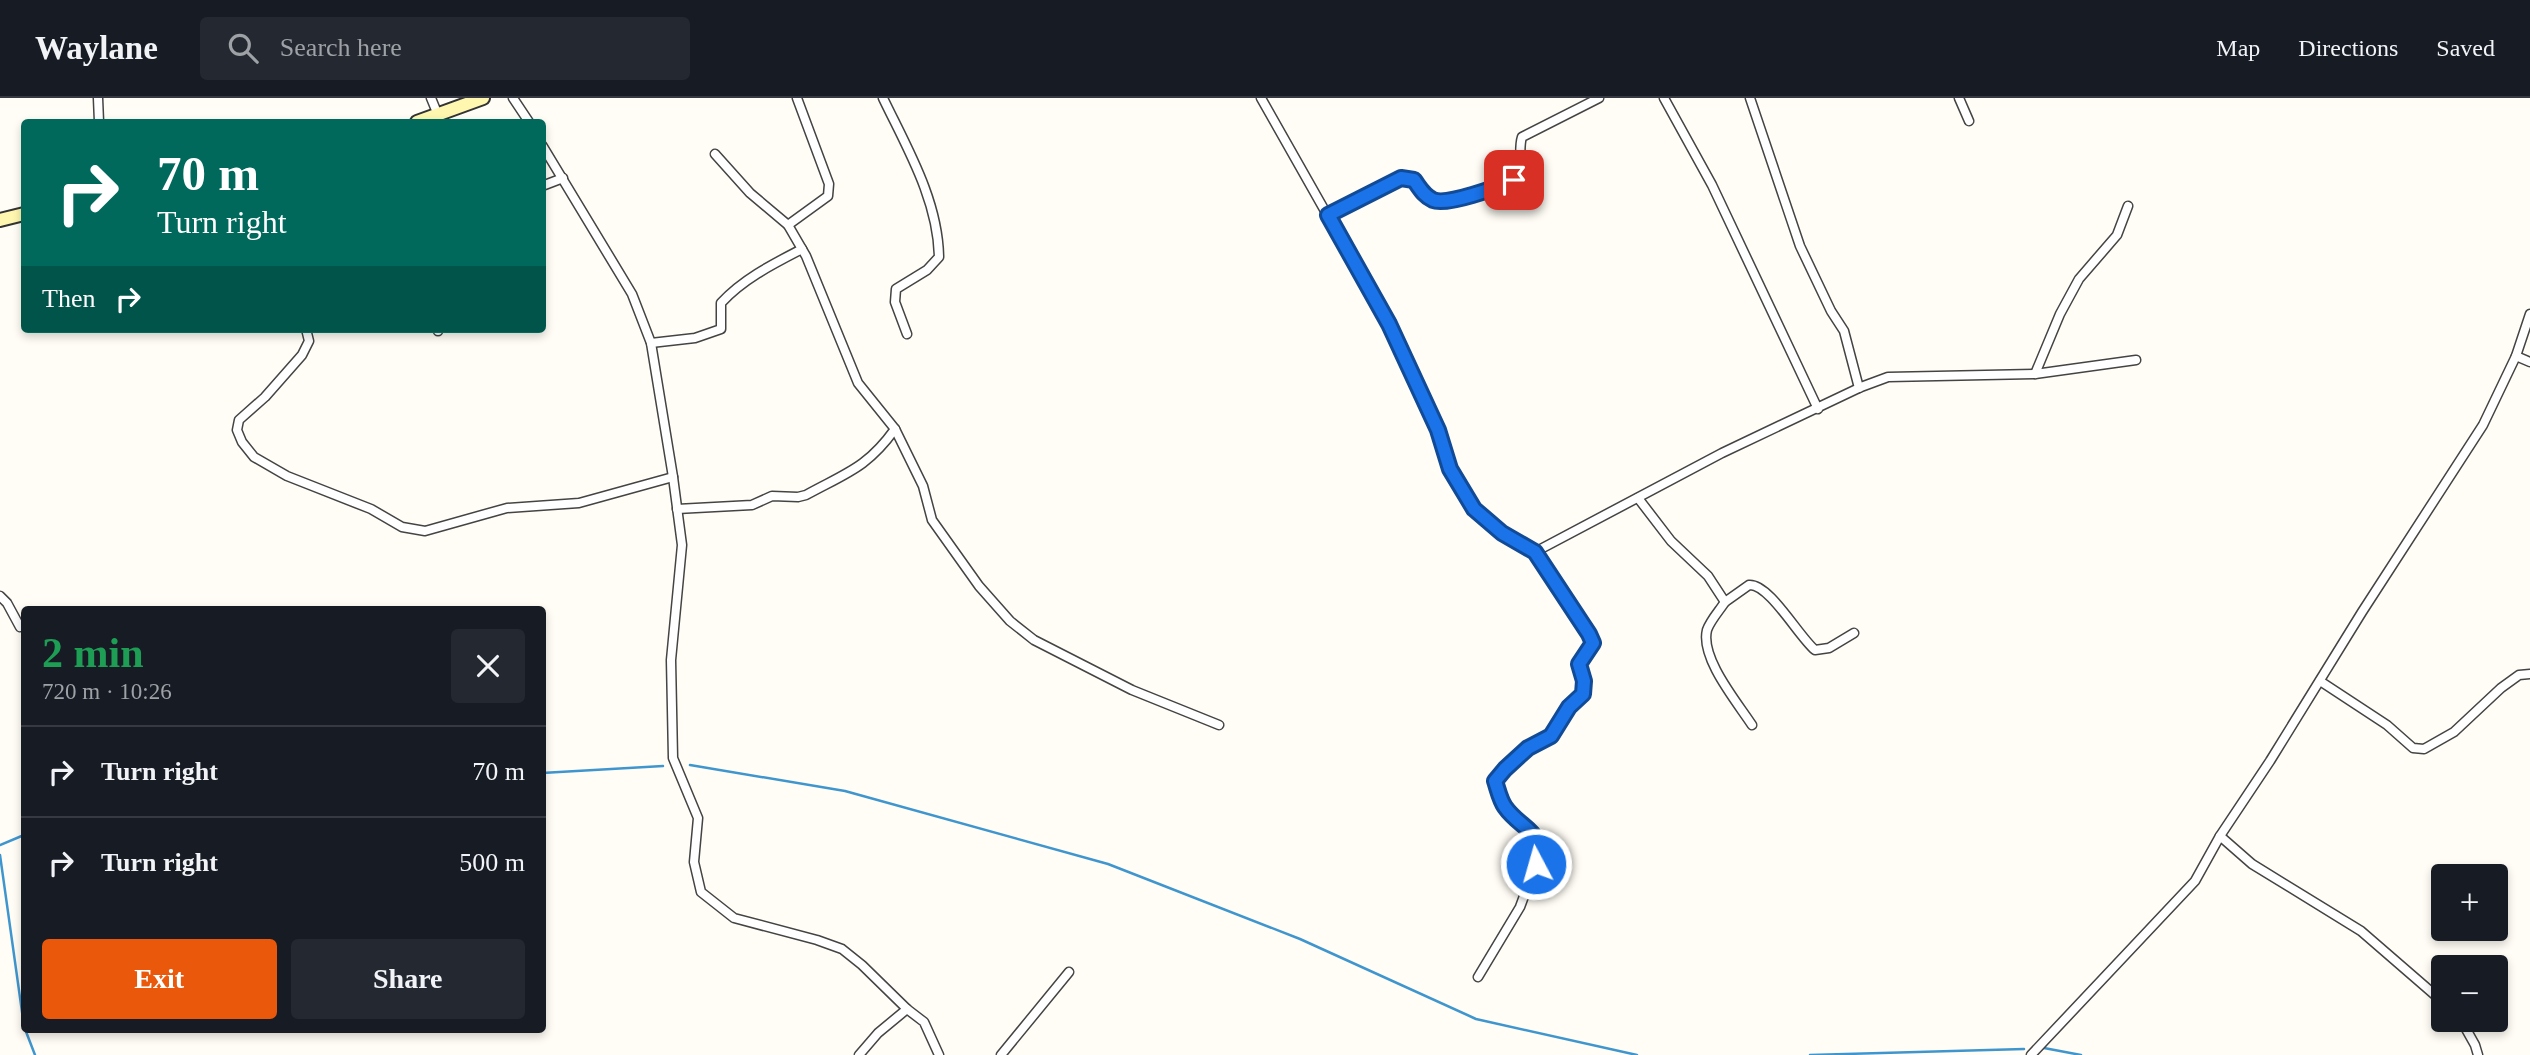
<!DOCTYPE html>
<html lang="en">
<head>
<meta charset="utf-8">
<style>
  :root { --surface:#171b24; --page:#242831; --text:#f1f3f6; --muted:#9ea1a6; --line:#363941; --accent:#ea580c }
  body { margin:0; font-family:"Times New Roman",serif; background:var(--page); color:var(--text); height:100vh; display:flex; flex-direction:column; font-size:26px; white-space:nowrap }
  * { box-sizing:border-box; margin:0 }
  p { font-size:23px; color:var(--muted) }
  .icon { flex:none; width:38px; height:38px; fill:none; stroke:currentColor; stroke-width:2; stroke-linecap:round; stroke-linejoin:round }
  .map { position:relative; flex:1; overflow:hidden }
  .drawer { position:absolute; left:21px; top:508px; width:525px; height:427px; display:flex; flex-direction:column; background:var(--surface); border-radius:7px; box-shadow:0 4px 10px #0003 }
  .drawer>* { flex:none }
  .guide { position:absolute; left:21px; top:21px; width:525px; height:214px; border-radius:7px; box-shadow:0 4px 10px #0003; background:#00695c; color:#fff; overflow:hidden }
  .tools { position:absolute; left:2431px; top:766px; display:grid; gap:14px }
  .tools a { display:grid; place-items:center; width:77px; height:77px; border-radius:7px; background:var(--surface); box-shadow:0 4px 10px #0003; font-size:35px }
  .pin { position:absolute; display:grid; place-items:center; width:60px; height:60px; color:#fff; margin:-30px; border-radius:14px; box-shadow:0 4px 10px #0006 }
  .me { position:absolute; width:77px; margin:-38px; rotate:354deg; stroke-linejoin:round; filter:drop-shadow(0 0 5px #0008) }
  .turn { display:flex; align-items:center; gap:24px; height:147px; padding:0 21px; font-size:32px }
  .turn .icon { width:91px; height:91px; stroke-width:2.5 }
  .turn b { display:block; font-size:49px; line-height:60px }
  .then { display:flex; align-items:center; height:66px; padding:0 21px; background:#0003; gap:14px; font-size:26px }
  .round { display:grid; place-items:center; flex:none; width:74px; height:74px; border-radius:7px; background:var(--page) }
  .overview { display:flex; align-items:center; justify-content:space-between; height:119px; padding:0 21px }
  h1 { font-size:42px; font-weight:700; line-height:52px; color:#1e9e55 }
  .button { display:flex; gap:14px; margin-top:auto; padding:14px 21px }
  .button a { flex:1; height:80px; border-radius:7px; background:var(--accent); color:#fff; font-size:28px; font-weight:700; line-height:80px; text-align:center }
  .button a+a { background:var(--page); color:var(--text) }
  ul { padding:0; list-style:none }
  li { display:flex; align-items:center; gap:21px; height:91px; padding:0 21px; border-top:2px solid var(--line) }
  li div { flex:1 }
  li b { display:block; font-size:26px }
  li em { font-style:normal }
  header { display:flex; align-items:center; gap:42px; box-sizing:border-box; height:98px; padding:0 35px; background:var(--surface); border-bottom:2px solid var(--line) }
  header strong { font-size:33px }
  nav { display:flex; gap:38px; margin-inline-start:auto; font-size:24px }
  .search { width:490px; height:63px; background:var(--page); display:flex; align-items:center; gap:18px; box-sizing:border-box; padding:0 24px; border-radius:7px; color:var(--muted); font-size:26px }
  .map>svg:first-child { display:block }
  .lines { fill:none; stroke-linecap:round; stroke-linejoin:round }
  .stream { stroke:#3f96cf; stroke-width:2.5 }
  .street-casing { stroke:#444; stroke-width:11 }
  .secondary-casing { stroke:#333; stroke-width:16 }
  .street { stroke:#fff; stroke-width:8 }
  .secondary { stroke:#fff6b0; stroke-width:12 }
  .route-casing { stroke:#114b97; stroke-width:18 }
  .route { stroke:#1a73e8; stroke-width:12 }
</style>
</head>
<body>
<header>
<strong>Waylane</strong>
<div class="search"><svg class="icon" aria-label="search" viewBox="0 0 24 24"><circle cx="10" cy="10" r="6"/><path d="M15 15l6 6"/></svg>Search here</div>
<nav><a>Map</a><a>Directions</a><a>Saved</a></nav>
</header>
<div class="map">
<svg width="2530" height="957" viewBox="0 0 2530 957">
  <rect width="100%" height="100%" fill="#fffdf5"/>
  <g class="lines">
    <g class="stream">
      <polyline points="690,667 845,693 1108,766 1300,841 1476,921 1637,957"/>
      <polyline points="542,675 663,668"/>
      <polyline points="0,747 24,737"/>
      <polyline points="0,757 24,928"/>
      <polyline points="25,931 35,957"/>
      <polyline points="2044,950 2081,957"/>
      <polyline points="1810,957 2024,951"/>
    </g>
    <defs>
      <g id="street">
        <polyline points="98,0 99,24"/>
        <polyline points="431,0 438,17"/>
        <polyline points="513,0 529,24"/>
        <path d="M 883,0 C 907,50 938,102 939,159 L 927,172 L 896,191 L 895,204 L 907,236"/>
        <polyline points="1261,0 1389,226 1439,332 1450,371 1474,411 1502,435 1535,454 1722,355 1861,289 1888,279 2035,276 2136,262"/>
        <polyline points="1664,0 1712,87 1818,311"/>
        <polyline points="1750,0 1800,148 1831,213 1844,233 1859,290"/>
        <polyline points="1959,0 1969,23"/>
        <polyline points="542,47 632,196 651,245 673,379 682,447 671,562 673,660 698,720 694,764 701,794 734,820 817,842 842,851 862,867 907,911 924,924 939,957"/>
        <polyline points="715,56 750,95 788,127 806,158 858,285 895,331 923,388 932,422 979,488 1010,523 1034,542 1132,592 1219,627"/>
        <polyline points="542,88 563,80"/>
        <path d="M 1327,117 L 1401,80 L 1414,82 C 1420,90 1425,102 1437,104 C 1450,105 1512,88 1518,76 C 1523,68 1518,51 1522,39 L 1599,0"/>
        <polyline points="788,127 828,98 829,86 797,0"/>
        <polyline points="306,231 309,243 302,257 265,299 239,322 237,332 242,344 254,359 287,378 371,411 402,429 425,433 507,410 579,405 673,379"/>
        <polyline points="438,231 438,233"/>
        <path d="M 651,245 L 695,240 L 721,231 L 721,205 C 743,181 773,166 802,151"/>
        <polyline points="2516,258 2530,264"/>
        <polyline points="2035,276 2060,216 2079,181 2117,137 2128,108"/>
        <path d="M 1638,400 L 1671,443 L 1708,478 L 1725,504 C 1719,513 1710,523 1707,532 C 1700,560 1737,604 1752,627"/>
        <path d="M 677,411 L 752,407 L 772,398 L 798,399 L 806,397 C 846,375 867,370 895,331"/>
        <polyline points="0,498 7,505 20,529"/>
        <path d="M 1725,504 L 1749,487 C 1769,485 1799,539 1815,552 L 1829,550 L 1854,535"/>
        <polyline points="2320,583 2387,627 2413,650 2424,651 2454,634 2501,590 2519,577 2530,576"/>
        <polyline points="2220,738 2252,766 2361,833 2443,904"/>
        <polyline points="1478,879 1520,809 1541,752 1535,737 1504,708 1495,683 1505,671 1528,650 1551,638 1569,609 1583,596 1584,583 1579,566 1593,545 1589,535 1535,454"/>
        <polyline points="2461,922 2475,947 2478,957"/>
        <polyline points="859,957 878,935 907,911"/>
        <polyline points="1001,957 1069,874"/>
        <polyline points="2031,957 2195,783 2220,738 2270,663 2362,514 2483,327 2516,258 2530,216"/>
      </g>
      <g id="secondary">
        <polyline points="417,24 483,0"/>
        <polyline points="0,122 24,116"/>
      </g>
    </defs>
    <use href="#street" class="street-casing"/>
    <use href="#secondary" class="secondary-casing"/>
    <use href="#street" class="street"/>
    <use href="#secondary" class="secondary"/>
  </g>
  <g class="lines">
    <defs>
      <path id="route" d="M 1514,82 C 1498,89 1447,108 1433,102 C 1423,97 1420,90 1414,82 L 1401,80 L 1328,117 L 1389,226 L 1438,332 L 1450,371 L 1474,411 L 1502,435 L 1535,454 L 1589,536 L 1593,545 L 1579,566 L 1584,583 L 1583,596 L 1569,609 L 1551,638 L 1528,650 L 1505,671 L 1495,683 C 1498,692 1500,702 1505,709 C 1521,732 1548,734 1536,766"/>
    </defs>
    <use href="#route" class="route-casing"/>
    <use href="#route" class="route"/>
  </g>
</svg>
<div class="tools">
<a>+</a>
<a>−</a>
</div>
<div class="pin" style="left:1514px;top:82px;background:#d93025"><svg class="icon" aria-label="arrive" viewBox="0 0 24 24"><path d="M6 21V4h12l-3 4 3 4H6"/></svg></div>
<svg class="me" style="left:1536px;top:766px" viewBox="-20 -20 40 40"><circle r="17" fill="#1a73e8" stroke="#fff" stroke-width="3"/><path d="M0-11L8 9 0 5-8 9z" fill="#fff"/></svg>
<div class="guide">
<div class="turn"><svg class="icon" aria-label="right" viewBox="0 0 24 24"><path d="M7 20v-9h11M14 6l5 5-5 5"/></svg><div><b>70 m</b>Turn right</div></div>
<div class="then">Then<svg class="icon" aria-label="right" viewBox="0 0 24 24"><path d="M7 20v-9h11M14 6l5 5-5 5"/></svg></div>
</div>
<section class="drawer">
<div class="overview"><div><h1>2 min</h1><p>720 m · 10:26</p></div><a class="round"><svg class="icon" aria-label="close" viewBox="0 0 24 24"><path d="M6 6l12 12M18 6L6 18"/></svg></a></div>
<ul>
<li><svg class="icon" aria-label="right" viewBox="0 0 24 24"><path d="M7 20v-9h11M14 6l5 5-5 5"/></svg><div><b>Turn right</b></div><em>70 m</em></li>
<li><svg class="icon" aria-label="right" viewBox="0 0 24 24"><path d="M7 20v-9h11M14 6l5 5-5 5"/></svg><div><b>Turn right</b></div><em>500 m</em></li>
</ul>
<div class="button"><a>Exit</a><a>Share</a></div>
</section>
</div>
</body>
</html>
